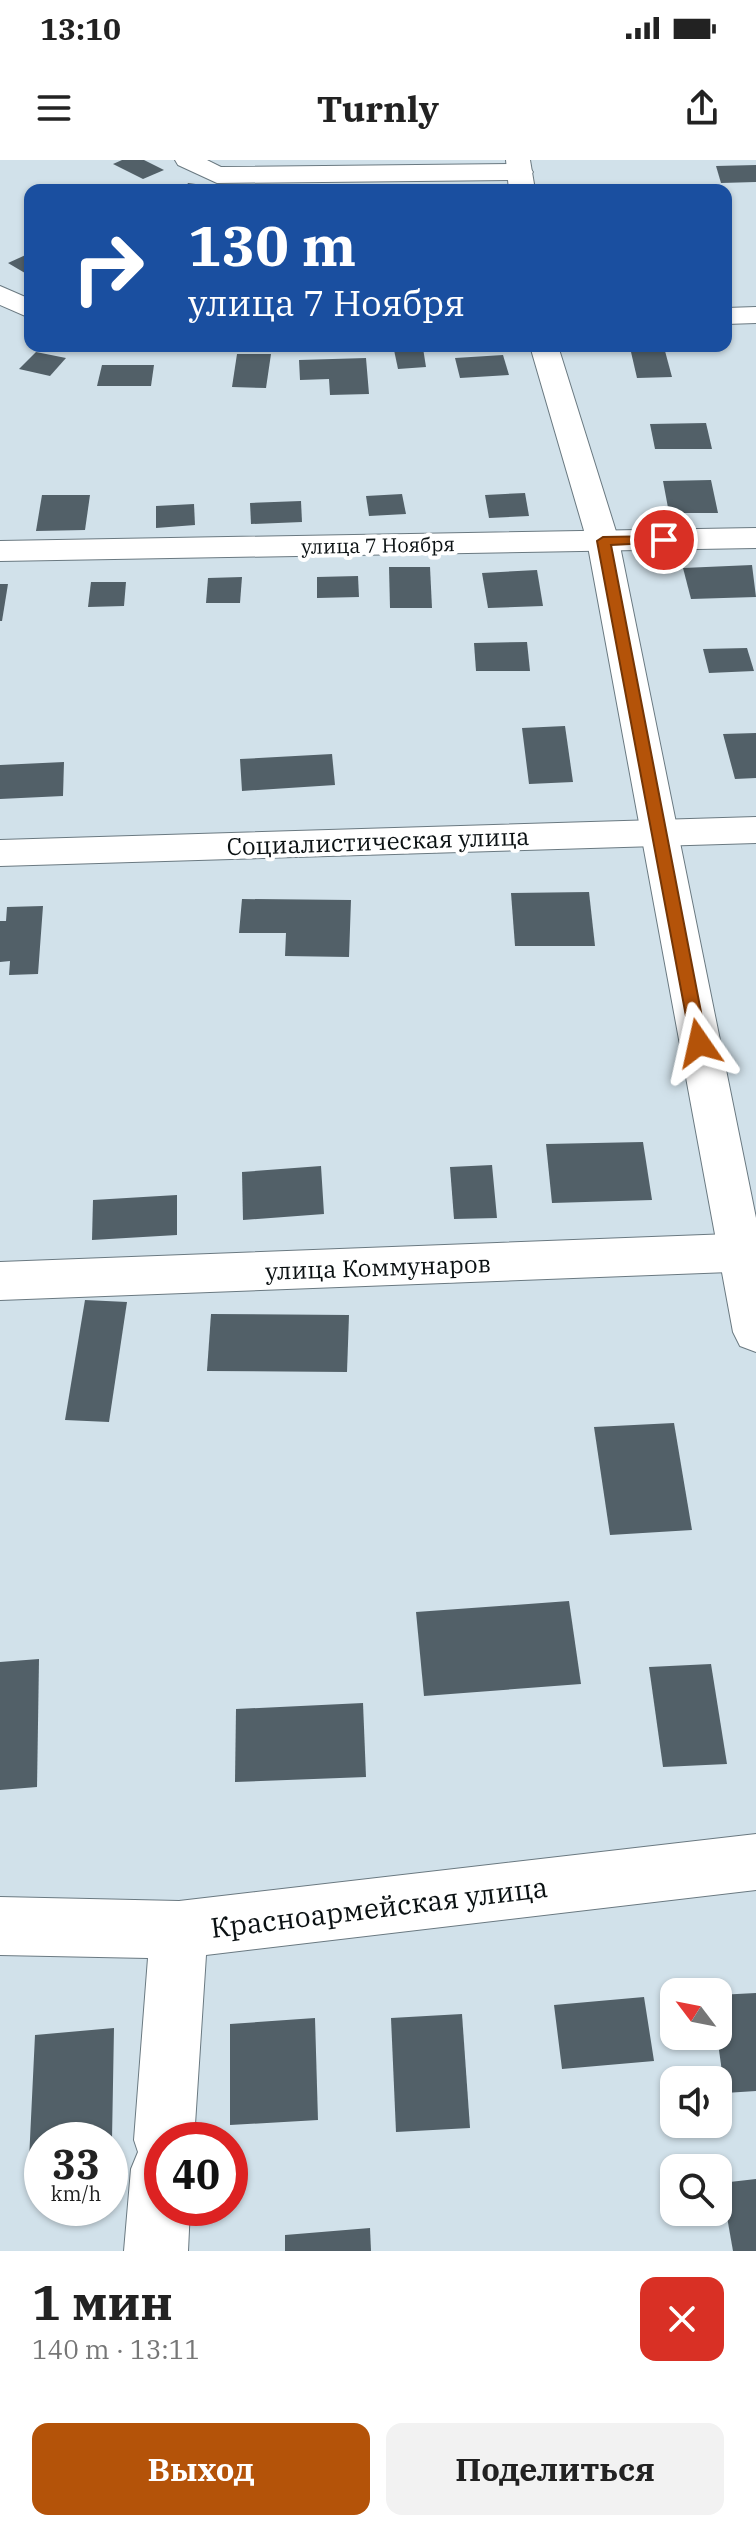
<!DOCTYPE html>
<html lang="ru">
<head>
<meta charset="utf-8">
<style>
  :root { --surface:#fff; --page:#f2f2f2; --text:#222; --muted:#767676; --accent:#b45309 }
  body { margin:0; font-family:"IBM Plex Serif",serif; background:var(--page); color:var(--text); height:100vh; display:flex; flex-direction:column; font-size:30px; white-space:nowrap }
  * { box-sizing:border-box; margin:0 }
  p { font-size:26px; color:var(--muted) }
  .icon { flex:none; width:44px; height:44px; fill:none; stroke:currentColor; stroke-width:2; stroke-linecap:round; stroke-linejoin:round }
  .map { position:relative; height:2091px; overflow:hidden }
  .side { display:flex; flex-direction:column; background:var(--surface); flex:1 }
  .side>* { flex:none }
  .banner { position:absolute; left:24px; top:24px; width:708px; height:168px; border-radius:16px; box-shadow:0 2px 6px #0004; background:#1a4fa0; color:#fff; overflow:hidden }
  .needle { width:52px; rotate:302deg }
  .controls { position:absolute; left:660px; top:1818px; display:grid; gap:16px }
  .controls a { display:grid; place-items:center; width:72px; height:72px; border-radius:16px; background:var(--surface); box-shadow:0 2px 6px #0004; font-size:40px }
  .speed { position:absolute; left:24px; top:1962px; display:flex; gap:16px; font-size:40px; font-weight:700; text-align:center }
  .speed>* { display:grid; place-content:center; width:104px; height:104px; border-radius:50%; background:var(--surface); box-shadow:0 2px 6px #0004; line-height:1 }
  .speed small { font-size:20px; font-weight:400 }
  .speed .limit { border:12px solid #d22; background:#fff; color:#111 }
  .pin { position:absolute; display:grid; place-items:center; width:68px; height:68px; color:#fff; margin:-34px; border:4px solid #fff; border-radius:50%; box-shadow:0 2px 8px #0007 }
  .me { position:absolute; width:88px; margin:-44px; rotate:349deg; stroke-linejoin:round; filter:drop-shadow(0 0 6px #0008) }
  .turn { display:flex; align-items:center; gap:28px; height:168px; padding:0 32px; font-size:36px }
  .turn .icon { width:104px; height:104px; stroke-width:2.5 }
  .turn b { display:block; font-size:56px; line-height:68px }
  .round { display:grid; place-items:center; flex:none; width:84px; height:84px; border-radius:16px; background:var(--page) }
  .headline { display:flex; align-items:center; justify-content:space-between; height:136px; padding:0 32px }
  h1 { font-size:48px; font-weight:700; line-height:60px }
  .primary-button { display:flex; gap:16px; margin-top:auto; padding:16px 32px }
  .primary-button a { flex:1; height:92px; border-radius:16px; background:var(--accent); color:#fff; font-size:32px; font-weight:700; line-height:92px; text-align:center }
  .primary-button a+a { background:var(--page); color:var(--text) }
  .status { display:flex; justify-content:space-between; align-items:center; height:56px; padding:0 40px; background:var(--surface); direction:ltr }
  .status svg { height:22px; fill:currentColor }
  header { display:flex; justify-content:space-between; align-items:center; height:104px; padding:0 32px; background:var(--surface); font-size:36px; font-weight:700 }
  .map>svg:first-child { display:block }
  .building { fill:#526068 }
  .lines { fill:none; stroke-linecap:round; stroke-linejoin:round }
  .minor-casing { stroke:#6a7981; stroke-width:2 }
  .tertiary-casing { stroke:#6a7981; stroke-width:2 }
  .minor { fill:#fff; fill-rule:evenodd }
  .tertiary { fill:#fff; fill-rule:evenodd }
  .route { fill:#b45309; stroke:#753606; stroke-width:2 }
  .labels { text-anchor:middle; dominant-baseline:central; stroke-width:8; stroke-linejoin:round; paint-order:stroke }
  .far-street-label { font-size:20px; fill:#0a1012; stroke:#fff }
  .street-label { font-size:24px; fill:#0a1012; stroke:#fff }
  .near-street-label { font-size:28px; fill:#0a1012; stroke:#fff }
</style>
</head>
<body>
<div class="status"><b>13:10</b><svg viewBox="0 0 49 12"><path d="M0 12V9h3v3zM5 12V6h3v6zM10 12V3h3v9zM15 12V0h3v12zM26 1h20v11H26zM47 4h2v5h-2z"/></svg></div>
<header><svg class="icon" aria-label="menu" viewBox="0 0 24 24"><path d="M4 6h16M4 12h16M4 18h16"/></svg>Turnly<svg class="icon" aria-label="share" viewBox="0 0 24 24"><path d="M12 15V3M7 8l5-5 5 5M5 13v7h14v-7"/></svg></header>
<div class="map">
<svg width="756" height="2091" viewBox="0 0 756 2091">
  <rect width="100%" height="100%" fill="#d1e1ea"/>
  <g class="building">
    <polygon points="122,0 144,0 164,10 143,19 113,4"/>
    <polygon points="756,5 756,22 721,23 716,6"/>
    <polygon points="188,23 226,28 226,30 184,30"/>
    <polygon points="434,24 434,30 407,30 407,25"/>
    <polygon points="30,93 30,116 8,103"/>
    <polygon points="423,188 426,207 398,209 394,190"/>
    <polygon points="665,191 672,217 637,218 631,192"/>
    <polygon points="36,192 66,198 50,216 19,209"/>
    <polygon points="237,194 271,194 266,228 232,227"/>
    <polygon points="503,195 509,215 460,218 455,198"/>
    <polygon points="366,198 369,234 330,235 329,219 300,220 299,200"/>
    <polygon points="102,205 154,205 151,226 97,226"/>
    <polygon points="706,263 712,289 655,289 650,264"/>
    <polygon points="711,320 718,353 669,353 663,321"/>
    <polygon points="525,333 529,356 489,358 485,335"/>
    <polygon points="402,334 406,354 369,356 366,336"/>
    <polygon points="42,335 90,335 85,370 36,371"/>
    <polygon points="301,341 302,362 251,364 250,343"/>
    <polygon points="194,344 195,365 156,368 156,346"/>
    <polygon points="752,405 756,437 691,439 683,408"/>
    <polygon points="389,407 430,407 432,448 390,448"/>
    <polygon points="537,410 543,446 488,448 482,413"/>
    <polygon points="358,416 359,437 317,438 317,417"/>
    <polygon points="242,417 240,443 206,443 208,418"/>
    <polygon points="91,422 126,422 124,446 88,447"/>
    <polygon points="0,424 8,424 2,461 0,461"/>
    <polygon points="527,482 530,511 476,511 474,483"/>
    <polygon points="747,488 754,511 709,513 703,489"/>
    <polygon points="565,566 573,622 529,624 522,568"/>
    <polygon points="756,573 756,618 735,619 723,574"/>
    <polygon points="332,594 335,625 242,631 240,599"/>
    <polygon points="64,602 63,636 0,639 0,605"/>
    <polygon points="589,732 595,786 515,786 511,733"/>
    <polygon points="242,739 351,740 349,797 285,796 286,773 239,773"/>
    <polygon points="43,746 38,814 9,815 10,801 0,802 0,761 6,761 7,747"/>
    <polygon points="643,982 652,1040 552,1043 546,984"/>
    <polygon points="492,1005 497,1058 454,1059 450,1007"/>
    <polygon points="321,1006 324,1054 243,1060 242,1012"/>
    <polygon points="177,1035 177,1075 92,1080 93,1040"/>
    <polygon points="85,1140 127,1142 109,1262 65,1260"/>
    <polygon points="211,1154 349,1155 347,1212 207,1211"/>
    <polygon points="674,1263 692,1370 610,1375 594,1267"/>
    <polygon points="569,1441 581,1524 424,1536 416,1452"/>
    <polygon points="39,1499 37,1627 0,1630 0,1502"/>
    <polygon points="711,1504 727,1604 663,1607 649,1507"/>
    <polygon points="363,1543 366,1617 235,1622 236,1549"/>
    <polygon points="756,1833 756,1931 725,1933 717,1876 718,1835"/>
    <polygon points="644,1837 654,1901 562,1909 554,1845"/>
    <polygon points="462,1854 470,1968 396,1972 391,1858"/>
    <polygon points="315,1858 318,1960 230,1965 230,1864"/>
    <polygon points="114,1868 112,1980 42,1980 42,2020 28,2021 35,1875"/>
    <polygon points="756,2019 756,2091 733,2091 721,2023"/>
    <polygon points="370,2068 371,2091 285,2091 285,2075"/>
  </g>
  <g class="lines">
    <defs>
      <g id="minor">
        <polygon points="175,0 207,0 221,7 520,4 529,7 533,12 529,17 520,20 217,23 178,5"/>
        <polygon points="0,126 30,139 30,158 0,145"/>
        <polygon points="756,368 756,388 0,401 0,381"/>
        <polygon points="756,657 756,683 0,706 0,680"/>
        <polygon points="756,1073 756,1111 0,1140 0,1102"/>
        <polygon points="756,1674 756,1730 206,1795 194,1980 162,1980 162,2048 190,2048 188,2091 124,2091 131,2009 138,1992 134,1980 148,1798 0,1795 0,1737 179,1741"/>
      </g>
      <g id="tertiary">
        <polygon points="506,0 530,0 535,30 509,30"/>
        <polygon points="756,147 756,163 726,164 726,148"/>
        <polygon points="530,186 558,186 619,381 756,1058 756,1192 740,1186 733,1172 587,381"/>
      </g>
    </defs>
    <use href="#minor" class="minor-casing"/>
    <use href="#tertiary" class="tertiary-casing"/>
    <use href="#minor" class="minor"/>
    <use href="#tertiary" class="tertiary"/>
  </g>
  <polygon class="route" points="664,376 671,380 669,382 611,385 707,883 699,890 691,883 597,381 603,377"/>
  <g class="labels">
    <g class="far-street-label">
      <text transform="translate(378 385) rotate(-1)">улица 7 Ноября</text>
    </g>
    <g class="street-label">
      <text transform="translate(378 681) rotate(-2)">Социалистическая улица</text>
      <text transform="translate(378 1107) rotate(-2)">улица Коммунаров</text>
    </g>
    <g class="near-street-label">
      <text transform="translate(379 1747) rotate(-7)">Красноармейская улица</text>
    </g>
  </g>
</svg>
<div class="controls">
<a><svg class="needle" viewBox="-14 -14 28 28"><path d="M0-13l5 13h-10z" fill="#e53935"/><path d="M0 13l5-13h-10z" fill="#767676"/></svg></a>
<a><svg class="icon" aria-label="sound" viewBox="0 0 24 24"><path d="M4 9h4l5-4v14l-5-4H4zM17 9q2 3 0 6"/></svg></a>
<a><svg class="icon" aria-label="search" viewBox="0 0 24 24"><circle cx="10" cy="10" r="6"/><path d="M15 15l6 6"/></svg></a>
</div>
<div class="speed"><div>33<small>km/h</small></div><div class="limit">40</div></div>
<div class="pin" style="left:664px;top:380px;background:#d93025"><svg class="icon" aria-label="arrive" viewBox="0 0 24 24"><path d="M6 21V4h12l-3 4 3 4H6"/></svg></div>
<svg class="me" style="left:699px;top:883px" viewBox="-20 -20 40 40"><path d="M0-17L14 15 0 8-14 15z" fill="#b45309" stroke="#fff" stroke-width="4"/></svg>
<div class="banner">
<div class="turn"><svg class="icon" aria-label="right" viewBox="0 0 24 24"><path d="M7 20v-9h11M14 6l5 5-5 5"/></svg><div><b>130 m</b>улица 7 Ноября</div></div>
</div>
</div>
<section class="side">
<div class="headline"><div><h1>1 мин</h1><p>140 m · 13:11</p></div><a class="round" style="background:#d93025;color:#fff"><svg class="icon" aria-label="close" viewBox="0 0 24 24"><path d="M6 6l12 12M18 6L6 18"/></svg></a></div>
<div class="primary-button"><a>Выход</a><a>Поделиться</a></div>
</section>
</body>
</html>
